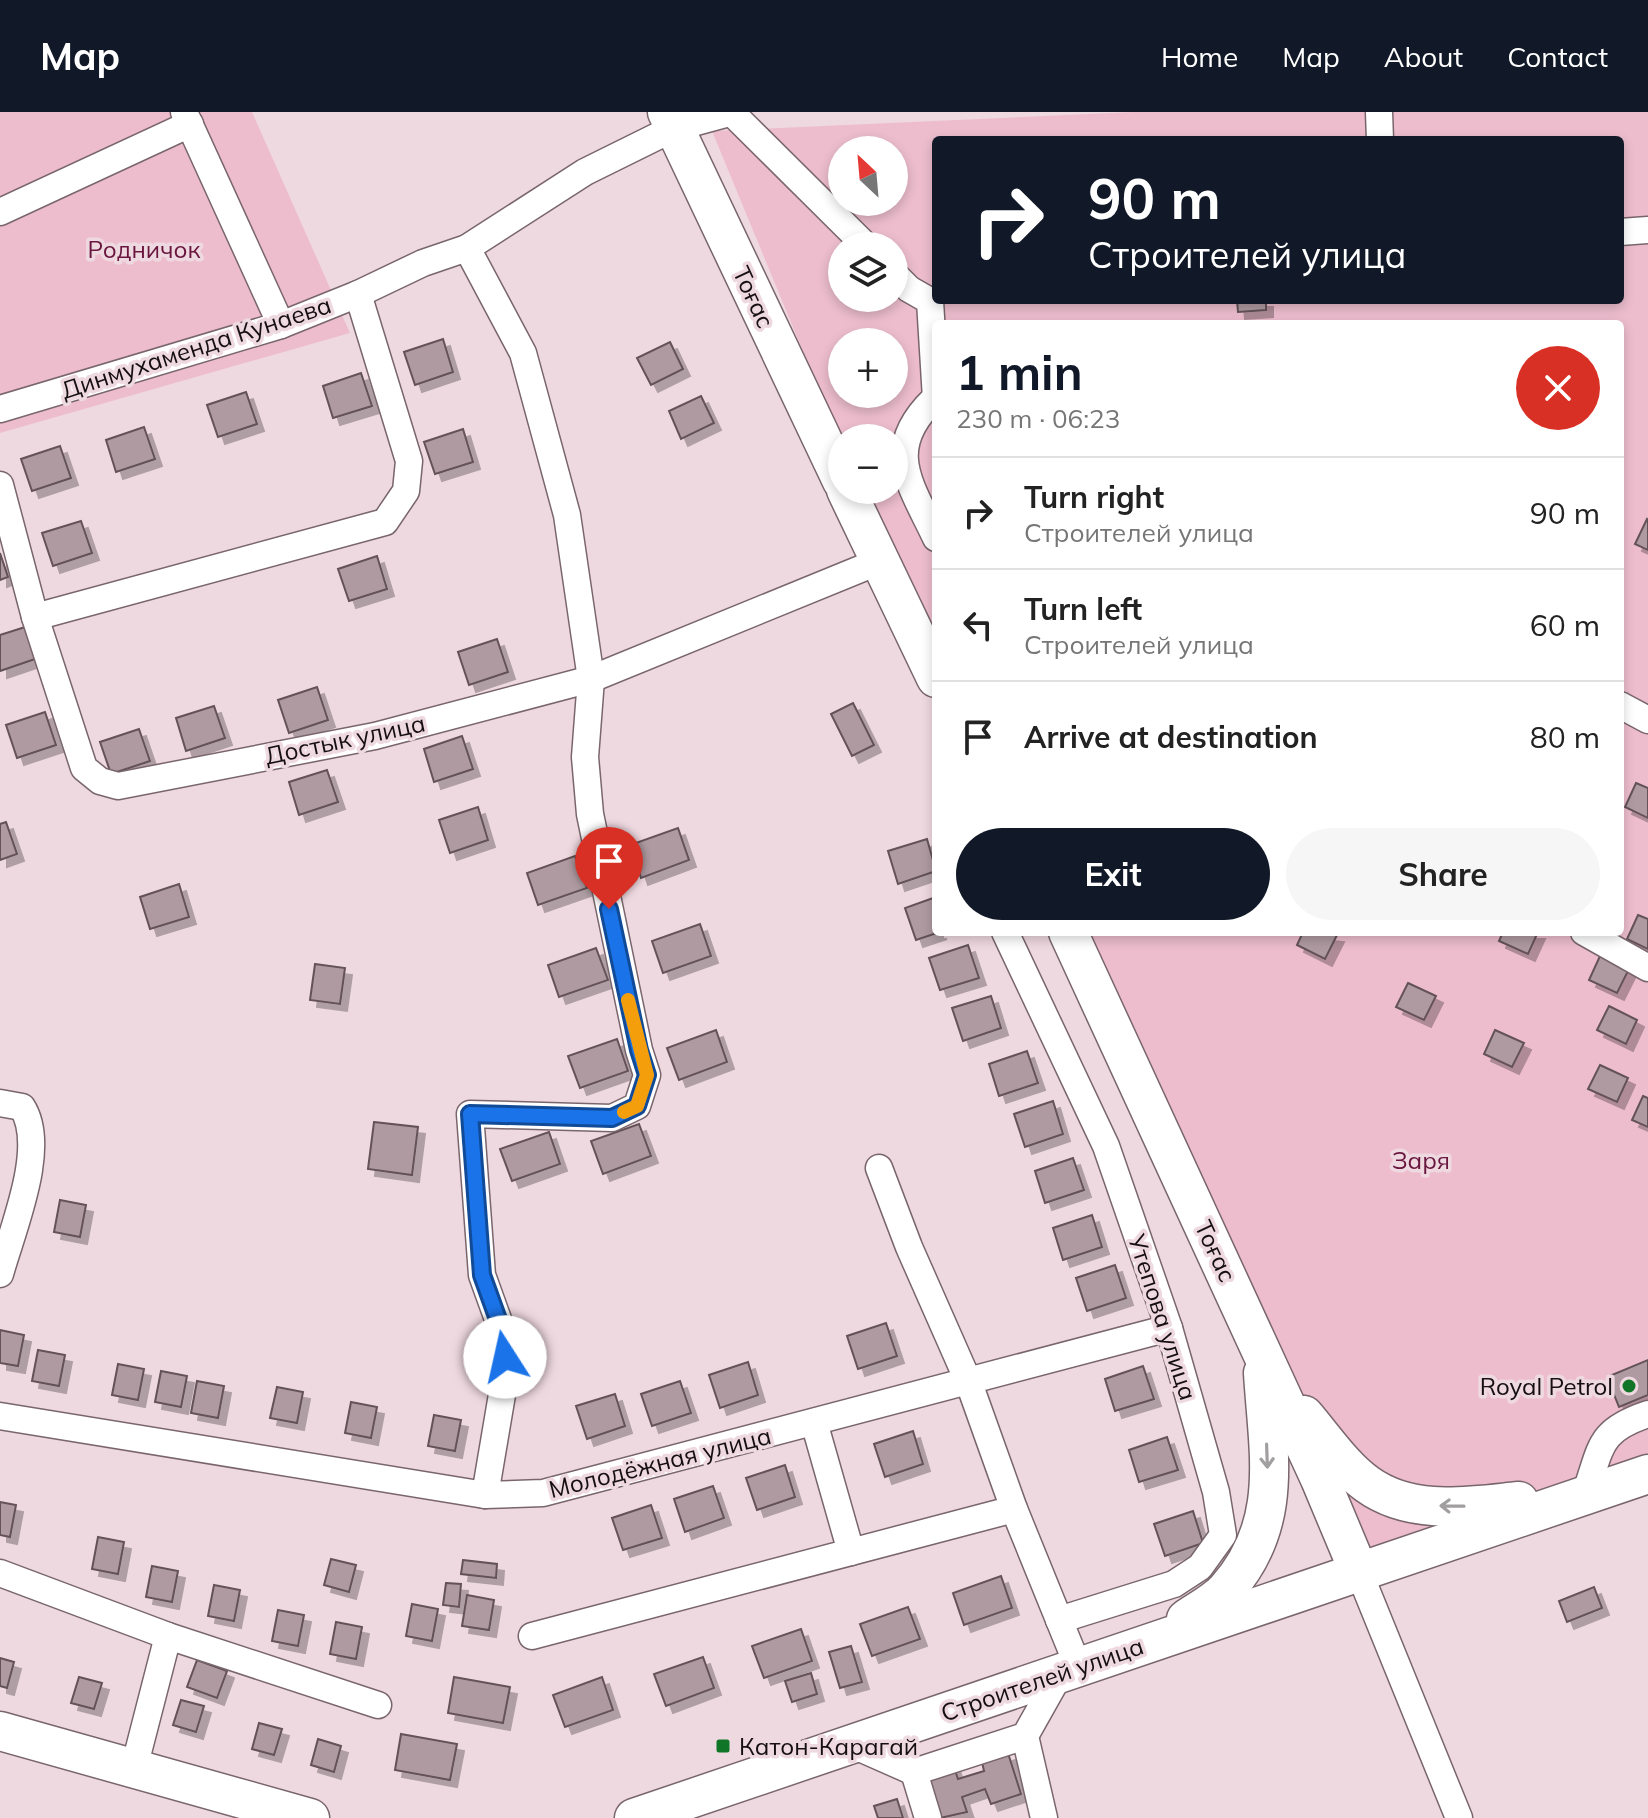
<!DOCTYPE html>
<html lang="en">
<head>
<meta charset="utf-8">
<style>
  :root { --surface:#fff; --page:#f6f6f6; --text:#222; --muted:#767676; --line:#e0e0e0; --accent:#111827 }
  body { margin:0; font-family:Mulish,sans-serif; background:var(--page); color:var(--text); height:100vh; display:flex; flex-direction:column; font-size:30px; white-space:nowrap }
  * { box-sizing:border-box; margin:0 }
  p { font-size:26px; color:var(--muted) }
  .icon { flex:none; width:44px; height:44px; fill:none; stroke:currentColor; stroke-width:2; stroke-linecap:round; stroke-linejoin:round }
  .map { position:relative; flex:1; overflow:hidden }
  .sheet { position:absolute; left:932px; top:208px; width:692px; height:616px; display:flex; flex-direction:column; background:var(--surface); border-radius:8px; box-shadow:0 4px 12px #0003 }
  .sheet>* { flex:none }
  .banner { position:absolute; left:932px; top:24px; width:692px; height:168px; border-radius:8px; box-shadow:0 4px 12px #0003; background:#111827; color:#fff; overflow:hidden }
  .needle { width:52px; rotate:334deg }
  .buttons { position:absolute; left:828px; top:24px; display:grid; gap:16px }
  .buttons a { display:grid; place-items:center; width:80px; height:80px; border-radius:50%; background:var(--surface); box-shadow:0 4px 12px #0003; font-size:40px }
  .pin { position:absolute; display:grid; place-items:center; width:68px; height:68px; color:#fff; margin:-82px -34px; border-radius:50% 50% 50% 0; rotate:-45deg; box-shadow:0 0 8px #0007 }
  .pin .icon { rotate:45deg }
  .me { position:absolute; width:88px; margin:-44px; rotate:350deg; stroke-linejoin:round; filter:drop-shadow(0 0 6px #0008) }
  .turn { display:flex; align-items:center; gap:28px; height:168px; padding:0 24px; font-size:36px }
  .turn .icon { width:104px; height:104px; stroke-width:2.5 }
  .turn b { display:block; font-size:56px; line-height:68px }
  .round { display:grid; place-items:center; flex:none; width:84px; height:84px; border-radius:42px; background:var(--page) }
  .headline { display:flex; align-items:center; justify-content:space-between; height:136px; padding:0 24px }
  h1 { font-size:48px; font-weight:700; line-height:60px; color:var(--accent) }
  .cta { display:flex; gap:16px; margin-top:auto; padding:16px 24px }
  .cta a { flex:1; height:92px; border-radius:48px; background:var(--accent); color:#fff; font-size:32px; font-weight:700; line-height:92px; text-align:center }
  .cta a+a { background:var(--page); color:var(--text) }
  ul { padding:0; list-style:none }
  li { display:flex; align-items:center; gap:24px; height:112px; padding:0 24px; border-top:2px solid var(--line) }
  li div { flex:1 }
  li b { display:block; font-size:30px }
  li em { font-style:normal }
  header { display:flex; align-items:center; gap:48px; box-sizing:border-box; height:112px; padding:0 40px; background:var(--accent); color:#fff }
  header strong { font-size:38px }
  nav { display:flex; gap:44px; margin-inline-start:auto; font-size:28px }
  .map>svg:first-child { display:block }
  .green { fill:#edbdce; fill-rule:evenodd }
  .building { fill:#af9aa1; stroke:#645258; stroke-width:2; filter:url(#shadow) }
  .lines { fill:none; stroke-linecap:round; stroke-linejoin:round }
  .minor-casing { stroke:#79666c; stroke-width:29 }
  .highway-casing { stroke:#79666c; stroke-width:41 }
  .minor { stroke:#fff; stroke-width:26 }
  .highway { stroke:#fff; stroke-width:38 }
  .oneway { stroke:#a29fa0 }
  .route-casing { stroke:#114b97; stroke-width:20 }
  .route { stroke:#1a73e8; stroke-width:14 }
  .slow { stroke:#f59e0b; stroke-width:14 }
  .poi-dot { fill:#107527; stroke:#efd9e0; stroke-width:3 }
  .labels { text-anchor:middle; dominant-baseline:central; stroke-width:7; stroke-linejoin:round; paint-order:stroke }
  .park-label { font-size:24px; fill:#69153e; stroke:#efd9e0 }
  .street-label { font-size:24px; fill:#160f12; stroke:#efd9e0 }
  .poi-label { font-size:24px; fill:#160f12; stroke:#efd9e0; text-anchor:end }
</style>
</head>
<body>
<header>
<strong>Map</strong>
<nav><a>Home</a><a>Map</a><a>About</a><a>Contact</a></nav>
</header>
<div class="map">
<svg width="1648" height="1706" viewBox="0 0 1648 1706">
  <defs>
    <filter id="shadow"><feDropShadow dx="7" dy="7" stdDeviation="0" flood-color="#0004"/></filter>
  </defs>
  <rect width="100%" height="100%" fill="#efd9e0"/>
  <g class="green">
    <polygon points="0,0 252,0 350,221 0,321"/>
    <path d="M 1133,0 L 1648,0 L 1648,1372 L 1359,1460 L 1059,820 L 1620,820 L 1620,212 L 936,212 L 936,562 L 860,378 L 894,378 L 894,326 L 842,326 L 842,334 L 712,19 ZM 936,28 L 1620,28 L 1620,188 L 936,188 ZM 842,38 L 894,38 L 894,90 L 842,90 ZM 842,134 L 894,134 L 894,186 L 842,186 ZM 842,230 L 894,230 L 894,282 L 842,282 Z"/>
  </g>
  <g class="building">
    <polygon points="1237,188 1266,188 1266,198 1238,200"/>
    <polygon points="443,227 453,260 415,273 404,240"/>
    <polygon points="670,230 683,257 651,273 637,246"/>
    <polygon points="361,261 372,294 333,306 323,274"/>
    <polygon points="246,280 257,312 218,325 207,293"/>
    <polygon points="701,284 714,311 681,327 669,299"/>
    <polygon points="144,315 155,347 116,360 106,328"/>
    <polygon points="463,317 473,350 435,362 424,330"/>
    <polygon points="60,334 71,366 32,379 21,347"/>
    <polygon points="1647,407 1648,408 1648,438 1635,432"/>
    <polygon points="81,409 92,441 53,454 42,421"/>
    <polygon points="0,441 8,465 0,468"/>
    <polygon points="377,444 387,477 349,489 338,457"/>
    <polygon points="25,515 35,547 0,559 0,523"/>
    <polygon points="497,527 508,560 469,573 458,540"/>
    <polygon points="317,575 328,608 289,621 278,588"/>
    <polygon points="853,591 874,633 852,644 831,602"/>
    <polygon points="214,594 225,626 186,639 176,606"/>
    <polygon points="45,600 56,633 17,646 6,613"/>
    <polygon points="139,617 150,649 111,662 100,630"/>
    <polygon points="462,624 473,657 434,670 424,637"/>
    <polygon points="327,658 338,690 299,703 289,670"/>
    <polygon points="1636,671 1648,676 1648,706 1625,695"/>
    <polygon points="478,695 488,728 450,741 439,708"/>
    <polygon points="6,710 17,742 0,748 0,712"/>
    <polygon points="678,716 689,748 641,766 630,733"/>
    <polygon points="927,727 936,759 898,772 888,739"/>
    <polygon points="575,744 587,776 538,793 527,761"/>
    <polygon points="179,772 189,805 150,817 140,785"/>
    <polygon points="936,785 936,820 940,820 916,828 905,796"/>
    <polygon points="1638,803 1648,807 1648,837 1627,827"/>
    <polygon points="700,812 711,844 663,861 652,829"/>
    <polygon points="1303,820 1337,823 1325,847 1297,833"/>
    <polygon points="1503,820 1538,820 1528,842 1499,829"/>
    <polygon points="968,833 979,866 940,878 929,846"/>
    <polygon points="596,836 608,868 559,885 548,853"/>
    <polygon points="1600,844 1629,857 1617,881 1589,868"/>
    <polygon points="315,852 345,856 340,892 310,888"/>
    <polygon points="1408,871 1436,884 1424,908 1396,895"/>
    <polygon points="991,884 1001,916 963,929 952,896"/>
    <polygon points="1609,894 1637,908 1626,932 1597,918"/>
    <polygon points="716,918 727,950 679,968 667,936"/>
    <polygon points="1495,918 1524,931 1512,955 1484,942"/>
    <polygon points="617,927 628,959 580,976 568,944"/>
    <polygon points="1027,939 1038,971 999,984 989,952"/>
    <polygon points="1600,953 1628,966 1617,990 1588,977"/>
    <polygon points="1643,984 1648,986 1648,1015 1632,1008"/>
    <polygon points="1053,989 1063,1022 1025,1035 1014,1002"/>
    <polygon points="374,1010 418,1015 412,1063 368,1057"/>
    <polygon points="639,1012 651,1044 603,1062 591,1029"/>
    <polygon points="549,1020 560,1052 512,1069 500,1037"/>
    <polygon points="1073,1046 1084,1078 1045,1091 1035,1059"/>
    <polygon points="60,1088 86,1093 80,1125 54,1120"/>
    <polygon points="1092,1103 1102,1135 1063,1148 1053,1116"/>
    <polygon points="1115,1153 1126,1186 1087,1199 1076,1166"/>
    <polygon points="886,1211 897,1244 858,1257 847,1224"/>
    <polygon points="0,1218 24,1223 18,1254 0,1251"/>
    <polygon points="38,1238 65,1243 59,1274 32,1269"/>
    <polygon points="1648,1248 1648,1283 1619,1295 1607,1265"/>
    <polygon points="748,1250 758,1283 720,1296 709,1263"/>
    <polygon points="118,1252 144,1257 138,1288 112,1283"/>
    <polygon points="1143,1254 1154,1287 1115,1299 1105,1267"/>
    <polygon points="161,1259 187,1264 181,1295 155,1290"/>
    <polygon points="197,1269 224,1274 218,1306 191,1301"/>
    <polygon points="680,1269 691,1301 652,1314 641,1282"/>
    <polygon points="277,1275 303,1280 297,1311 270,1306"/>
    <polygon points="615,1282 625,1314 587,1327 576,1294"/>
    <polygon points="351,1290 377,1295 371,1326 345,1321"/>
    <polygon points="434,1303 461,1308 455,1339 428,1334"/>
    <polygon points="913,1319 923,1352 885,1365 874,1332"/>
    <polygon points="1167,1325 1178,1358 1139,1370 1129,1338"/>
    <polygon points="785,1353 795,1385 757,1398 746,1366"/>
    <polygon points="713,1374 724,1406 685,1420 674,1387"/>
    <polygon points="0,1390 16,1393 10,1425 0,1423"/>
    <polygon points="651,1393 662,1426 623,1438 612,1406"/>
    <polygon points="1193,1399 1203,1431 1165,1444 1154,1412"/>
    <polygon points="98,1425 124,1430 118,1462 92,1457"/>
    <polygon points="331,1447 356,1453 349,1480 324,1473"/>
    <polygon points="463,1448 497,1452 496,1466 461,1462"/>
    <polygon points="152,1454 178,1459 172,1490 146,1485"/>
    <polygon points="1001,1464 1012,1496 964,1513 953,1481"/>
    <polygon points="446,1471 461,1472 459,1495 443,1493"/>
    <polygon points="214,1473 240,1478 234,1509 208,1504"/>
    <polygon points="1594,1475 1602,1496 1567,1510 1559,1489"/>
    <polygon points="467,1483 494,1488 489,1518 462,1514"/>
    <polygon points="412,1492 438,1497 432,1529 406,1524"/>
    <polygon points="908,1495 920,1527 872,1544 860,1512"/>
    <polygon points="278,1498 304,1503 298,1534 272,1529"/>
    <polygon points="336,1510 362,1515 356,1547 330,1542"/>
    <polygon points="801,1517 812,1549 764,1566 752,1534"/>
    <polygon points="851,1534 862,1570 840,1576 829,1540"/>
    <polygon points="703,1545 714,1576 666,1594 654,1562"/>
    <polygon points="0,1546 14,1550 7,1576 0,1574"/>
    <polygon points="197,1548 227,1559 217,1586 187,1575"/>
    <polygon points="811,1561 817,1582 792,1590 785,1569"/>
    <polygon points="79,1565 102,1571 94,1597 71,1591"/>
    <polygon points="454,1565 510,1575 503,1611 448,1601"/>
    <polygon points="602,1565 613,1598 565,1615 553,1583"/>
    <polygon points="181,1588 204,1594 196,1620 173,1613"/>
    <polygon points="259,1611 282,1617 274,1643 252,1637"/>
    <polygon points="401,1622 457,1632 450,1668 395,1658"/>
    <polygon points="318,1627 341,1634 334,1660 311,1653"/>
    <polygon points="1008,1641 1021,1682 991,1692 985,1677 962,1685 967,1700 940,1706 926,1662 953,1652 958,1667 984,1659 982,1650"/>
    <polygon points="897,1687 903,1706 878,1706 874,1694"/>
  </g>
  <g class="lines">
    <defs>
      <g id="minor">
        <polyline points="184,0 281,213"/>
        <polyline points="731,0 866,134"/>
        <polyline points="1379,0 1380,28"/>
        <polyline points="0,100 190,12"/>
        <polyline points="1620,120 1648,118"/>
        <polyline points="467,136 523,241 567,403 591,567 585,645 590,702 639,938 647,963 637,994 612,1006 470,1002 482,1163 504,1224 505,1265 485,1383"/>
        <polyline points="894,162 909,177 930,189 936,287"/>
        <path d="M 934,287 C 882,337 910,371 936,426"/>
        <polyline points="0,297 281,213 358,182 423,151 467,136 585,60 674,16 733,0"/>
        <polyline points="0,373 35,505 84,656 100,669 118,674 375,624 591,567 880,449"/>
        <polyline points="35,505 385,410 406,379 409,349 358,182"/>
        <polyline points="1620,593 1648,608"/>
        <polyline points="1005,820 1106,1034 1169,1216 1216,1380 1223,1423 1200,1455 1174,1472 1059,1508"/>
        <polyline points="1584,820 1648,856"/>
        <path d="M 0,991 L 22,995 C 48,1035 12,1118 0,1162"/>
        <polyline points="879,1056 909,1135 969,1271 1014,1397 1077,1552"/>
        <polyline points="0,1304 485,1383 543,1381 1169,1216"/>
        <polyline points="814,1310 851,1440"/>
        <path d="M 1585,1382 C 1602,1335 1597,1319 1648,1302"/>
        <polyline points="1359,1460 1459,1706"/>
        <polyline points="0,1461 168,1524 378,1593"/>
        <polyline points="532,1524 1014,1397"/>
        <polyline points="1025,1624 1044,1706"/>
        <polyline points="853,1633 914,1660 1025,1624 1061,1560"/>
        <polyline points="134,1656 168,1524"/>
        <polyline points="914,1660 928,1706"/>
      </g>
      <g id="highway">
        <polyline points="667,0 842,369"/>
        <polyline points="846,378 936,566"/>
        <polyline points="1068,820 1320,1367 1359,1460"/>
        <path d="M 1304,1303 C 1323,1325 1343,1355 1367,1372 C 1411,1404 1468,1394 1519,1389"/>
        <path d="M 1186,1507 C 1199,1498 1216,1489 1226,1478 C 1285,1412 1268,1342 1263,1261"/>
        <polyline points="0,1619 310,1706"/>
        <polyline points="634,1706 1648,1362"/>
      </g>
    </defs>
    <use href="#minor" class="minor-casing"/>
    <use href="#highway" class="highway-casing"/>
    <use href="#minor" class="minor"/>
    <use href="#highway" class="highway"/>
  </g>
  <defs><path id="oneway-shaft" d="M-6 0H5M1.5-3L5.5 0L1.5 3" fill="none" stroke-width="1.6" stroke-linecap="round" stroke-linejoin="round" transform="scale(2)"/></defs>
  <g class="oneway">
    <use href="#oneway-shaft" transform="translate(1267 1344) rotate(88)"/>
    <use href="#oneway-shaft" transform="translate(1452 1394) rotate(-179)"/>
  </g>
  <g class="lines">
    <defs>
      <polyline id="route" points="505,1245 504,1224 482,1163 470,1002 612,1006 637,994 647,963 639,938 609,797"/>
    </defs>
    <use href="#route" class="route-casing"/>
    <use href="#route" class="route"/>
    <polyline class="slow" points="624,1000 637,994 647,963 628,888"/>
  </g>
  <g class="poi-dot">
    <circle cx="1629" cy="1274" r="8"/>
    <rect x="715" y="1626" width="16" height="16" rx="4"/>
  </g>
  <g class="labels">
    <g class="park-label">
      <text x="144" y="137">Родничок</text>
      <text x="1421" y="1048">Заря</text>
    </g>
    <g class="street-label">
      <text transform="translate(754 185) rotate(65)">Тоғас</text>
      <text transform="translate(196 235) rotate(-18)">Динмухаменда Кунаева</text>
      <text transform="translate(345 627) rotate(-12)">Достык улица</text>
      <text transform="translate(1216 1139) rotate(65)">Тоғас</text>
      <text transform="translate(1163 1205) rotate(72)">Утепова улица</text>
      <text transform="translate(660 1350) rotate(-14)">Молодёжная улица</text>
      <text transform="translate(1042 1567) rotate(-19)">Строителей улица</text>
    </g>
    <g class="poi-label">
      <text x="1613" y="1274">Royal Petrol</text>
      <text x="739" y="1634" text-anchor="start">Катон-Карагай</text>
    </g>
  </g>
</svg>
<div class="buttons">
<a><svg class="needle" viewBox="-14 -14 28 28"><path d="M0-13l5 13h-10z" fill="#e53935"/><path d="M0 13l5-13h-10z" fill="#767676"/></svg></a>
<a><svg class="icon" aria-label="layers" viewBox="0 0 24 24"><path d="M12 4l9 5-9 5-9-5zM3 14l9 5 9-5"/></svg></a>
<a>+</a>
<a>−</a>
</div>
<div class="pin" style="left:609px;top:797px;background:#d93025"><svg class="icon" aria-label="arrive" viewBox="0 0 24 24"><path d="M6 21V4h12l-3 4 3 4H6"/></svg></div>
<svg class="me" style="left:505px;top:1245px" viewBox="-20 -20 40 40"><circle r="19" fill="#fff"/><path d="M0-13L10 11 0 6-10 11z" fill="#1a73e8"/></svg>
<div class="banner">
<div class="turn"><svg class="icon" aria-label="right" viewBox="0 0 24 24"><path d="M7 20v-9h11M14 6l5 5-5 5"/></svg><div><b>90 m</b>Строителей улица</div></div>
</div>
<section class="sheet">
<div class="headline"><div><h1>1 min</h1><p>230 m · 06:23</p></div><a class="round" style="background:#d93025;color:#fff"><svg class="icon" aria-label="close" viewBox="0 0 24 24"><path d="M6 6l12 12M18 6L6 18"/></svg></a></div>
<ul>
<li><svg class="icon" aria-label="right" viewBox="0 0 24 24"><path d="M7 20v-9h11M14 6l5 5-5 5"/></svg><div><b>Turn right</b><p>Строителей улица</p></div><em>90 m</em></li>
<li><svg class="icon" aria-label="left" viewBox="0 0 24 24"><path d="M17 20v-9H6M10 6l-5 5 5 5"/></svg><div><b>Turn left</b><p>Строителей улица</p></div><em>60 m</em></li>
<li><svg class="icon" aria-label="arrive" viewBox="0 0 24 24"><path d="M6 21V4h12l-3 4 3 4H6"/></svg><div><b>Arrive at destination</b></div><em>80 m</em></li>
</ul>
<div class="cta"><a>Exit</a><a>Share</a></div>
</section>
</div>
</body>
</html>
